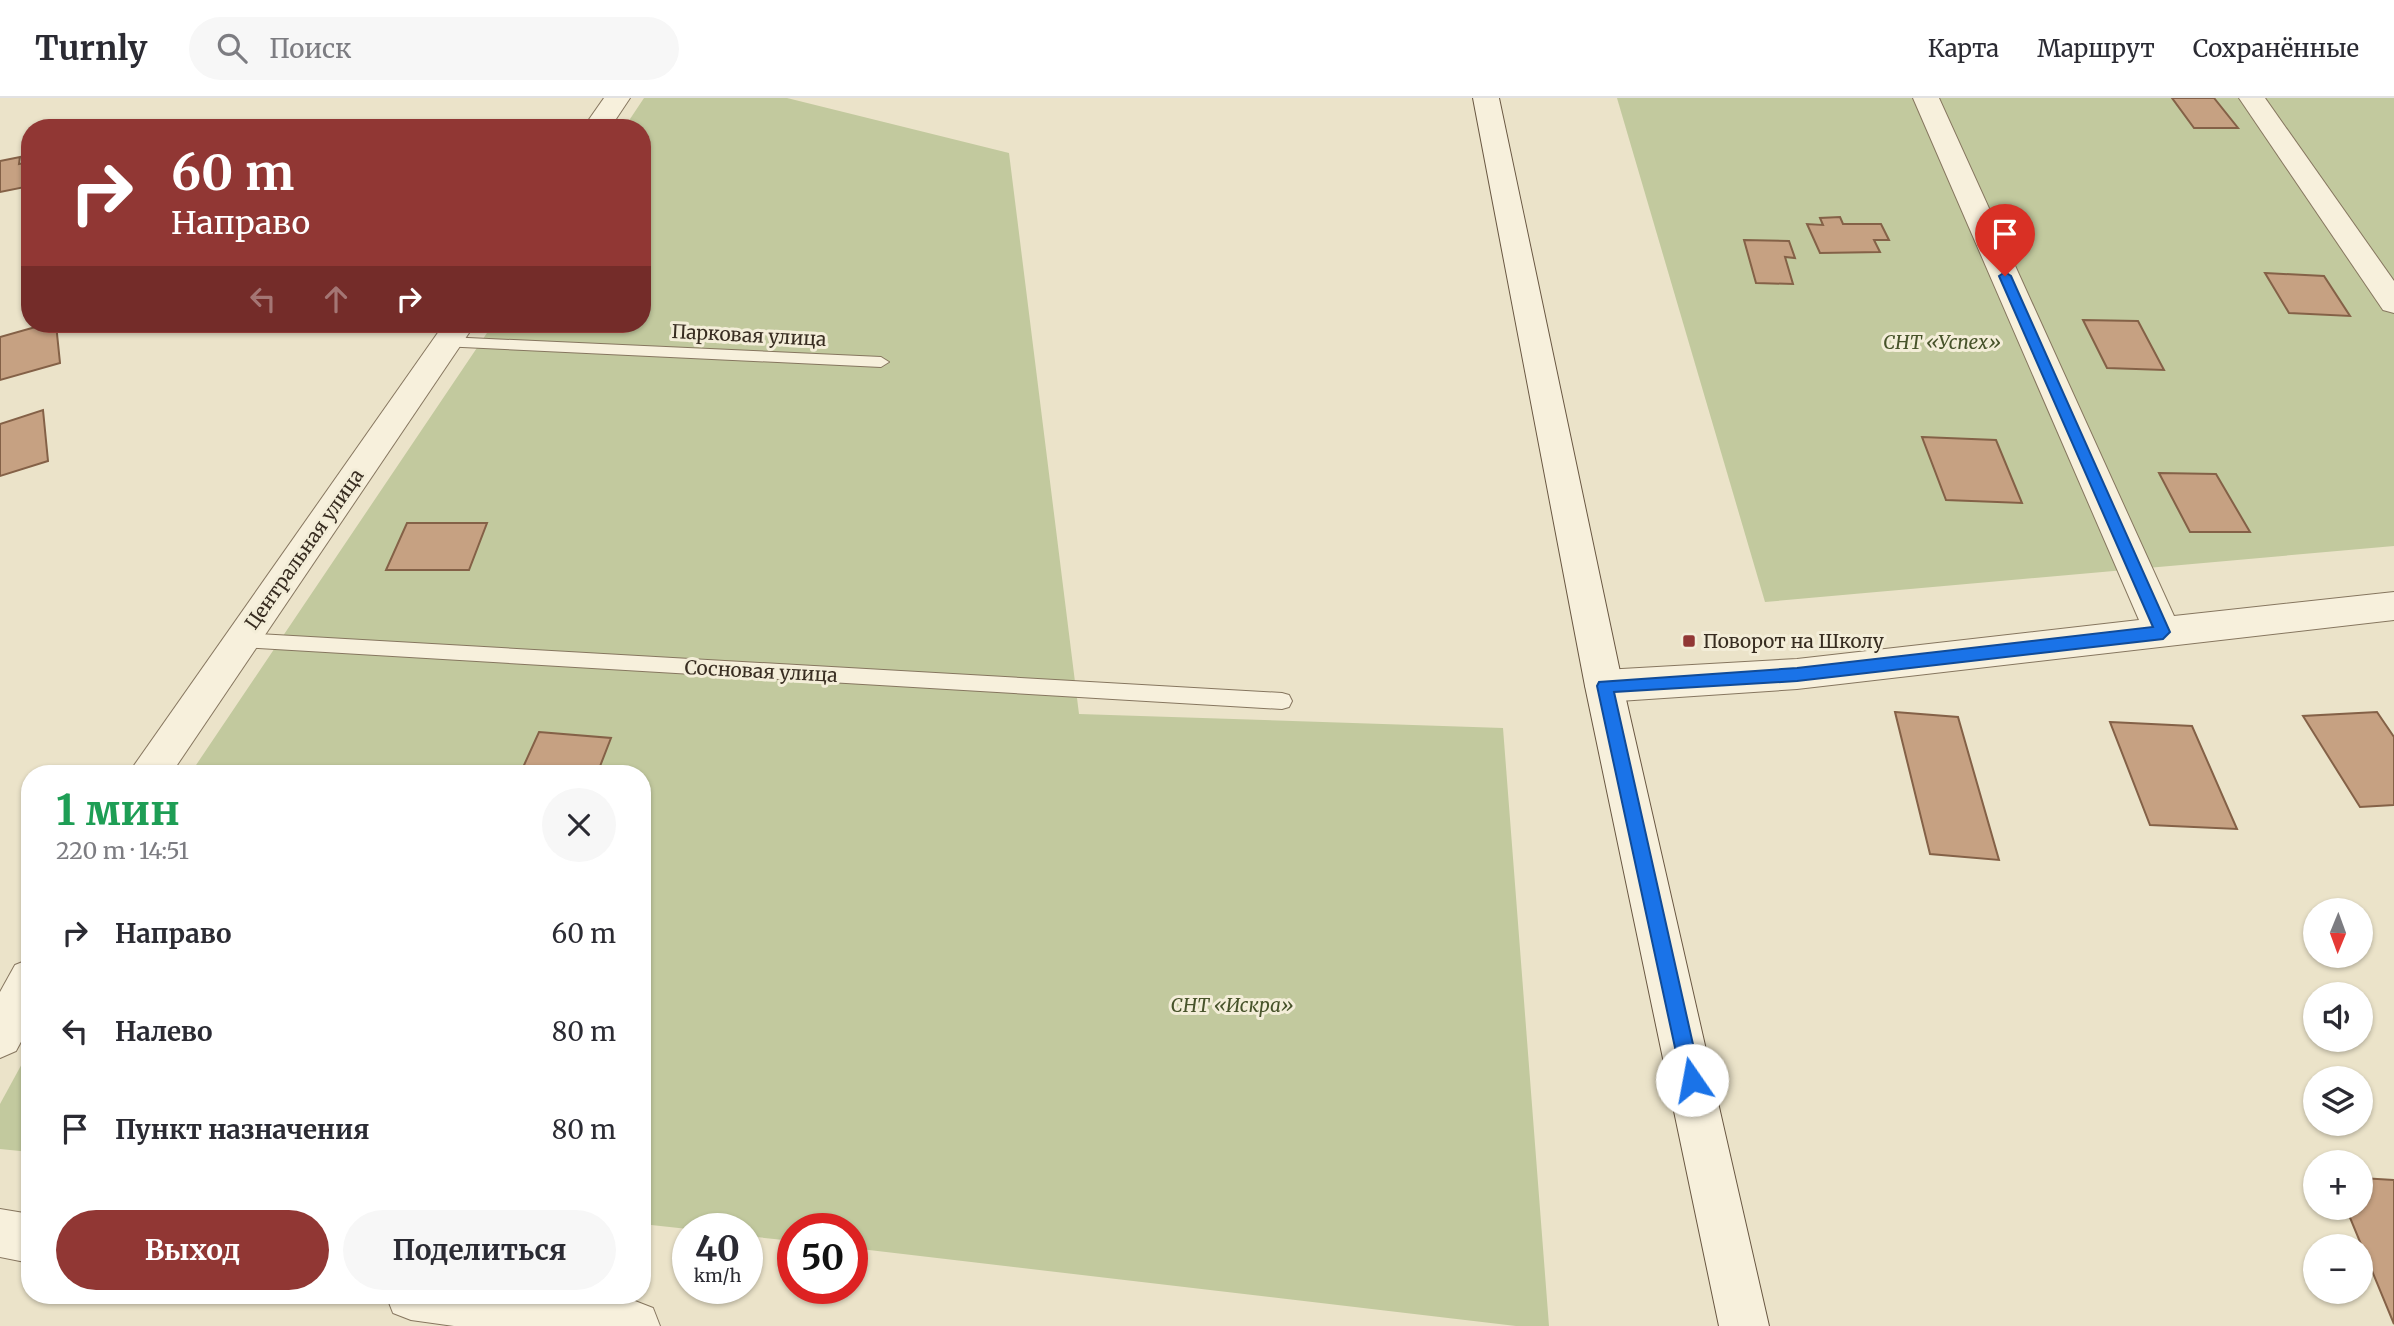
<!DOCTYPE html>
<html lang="ru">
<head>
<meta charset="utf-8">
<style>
  :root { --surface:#fff; --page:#f7f7f7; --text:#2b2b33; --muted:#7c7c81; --line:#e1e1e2; --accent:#913734 }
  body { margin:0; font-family:Merriweather,serif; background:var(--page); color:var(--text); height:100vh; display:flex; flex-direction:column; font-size:26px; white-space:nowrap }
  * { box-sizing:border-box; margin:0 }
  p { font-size:23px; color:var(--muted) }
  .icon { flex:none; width:38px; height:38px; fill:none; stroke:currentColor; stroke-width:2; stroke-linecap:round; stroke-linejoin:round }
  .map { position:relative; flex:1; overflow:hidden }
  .panel { position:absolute; left:21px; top:667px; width:630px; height:539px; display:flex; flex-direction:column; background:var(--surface); border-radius:28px; box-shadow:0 2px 5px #0004 }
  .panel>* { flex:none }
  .guide { position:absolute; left:21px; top:21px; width:630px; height:214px; border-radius:28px; box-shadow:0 2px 5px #0004; background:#913734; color:#fff; overflow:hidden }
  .needle { width:46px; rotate:181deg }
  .controls { position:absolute; left:2303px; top:800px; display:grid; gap:14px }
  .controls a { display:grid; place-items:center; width:70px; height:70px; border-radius:50%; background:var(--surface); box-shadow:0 2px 5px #0004; font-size:35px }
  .speed { position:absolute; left:672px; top:1115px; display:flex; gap:14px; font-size:35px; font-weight:700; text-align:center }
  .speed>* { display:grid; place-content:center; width:91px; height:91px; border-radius:50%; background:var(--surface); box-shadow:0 2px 5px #0004; line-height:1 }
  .speed small { font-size:18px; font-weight:400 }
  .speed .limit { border:10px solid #d22; background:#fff; color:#111 }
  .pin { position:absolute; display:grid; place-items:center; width:60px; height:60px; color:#fff; margin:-72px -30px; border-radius:50% 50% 50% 0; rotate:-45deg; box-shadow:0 0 7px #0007 }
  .pin .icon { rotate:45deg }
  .me { position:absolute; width:77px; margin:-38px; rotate:348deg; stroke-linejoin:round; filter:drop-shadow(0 0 5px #0008) }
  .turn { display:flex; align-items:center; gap:24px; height:147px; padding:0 35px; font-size:32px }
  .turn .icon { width:91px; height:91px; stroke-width:2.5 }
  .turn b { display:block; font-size:49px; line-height:60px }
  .lanes { display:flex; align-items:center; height:66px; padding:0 35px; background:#0003; justify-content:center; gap:35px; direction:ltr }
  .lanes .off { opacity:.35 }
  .round { display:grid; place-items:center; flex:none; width:74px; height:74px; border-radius:37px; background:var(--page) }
  .summary { display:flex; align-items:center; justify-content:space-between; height:119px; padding:0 35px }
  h1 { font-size:42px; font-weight:700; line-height:52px; color:#1e9e55 }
  .primary-button { display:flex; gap:14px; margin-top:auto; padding:14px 35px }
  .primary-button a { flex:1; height:80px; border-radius:42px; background:var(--accent); color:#fff; font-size:28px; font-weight:700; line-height:80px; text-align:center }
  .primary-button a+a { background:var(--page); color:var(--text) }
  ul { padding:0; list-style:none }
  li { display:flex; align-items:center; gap:21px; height:98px; padding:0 35px }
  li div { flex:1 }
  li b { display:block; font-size:26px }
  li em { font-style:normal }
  header { display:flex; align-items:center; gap:42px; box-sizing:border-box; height:98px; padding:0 35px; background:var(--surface); border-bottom:2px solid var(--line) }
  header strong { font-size:33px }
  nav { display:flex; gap:38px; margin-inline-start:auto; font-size:24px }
  .search { width:490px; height:63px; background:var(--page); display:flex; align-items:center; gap:18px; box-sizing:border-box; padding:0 24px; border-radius:38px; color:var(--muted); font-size:26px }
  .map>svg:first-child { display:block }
  .green { fill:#c2c99e }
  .building { fill:#c6a182; stroke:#846147; stroke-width:2 }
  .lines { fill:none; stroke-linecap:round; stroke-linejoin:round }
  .service-casing { stroke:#86765f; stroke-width:2 }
  .minor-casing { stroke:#86765f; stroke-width:2 }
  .secondary-casing { stroke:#695742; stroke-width:2 }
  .service { fill:#f7f0dc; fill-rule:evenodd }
  .minor { fill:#f7f0dc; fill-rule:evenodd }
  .secondary { fill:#f7f0dc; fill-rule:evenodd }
  .route { fill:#1a73e8; stroke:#114b97; stroke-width:2 }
  .poi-dot { fill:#913734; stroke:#f3edd8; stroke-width:2.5 }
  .labels { text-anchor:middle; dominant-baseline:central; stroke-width:6; stroke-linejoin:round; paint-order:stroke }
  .street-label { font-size:19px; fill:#382d21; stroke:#f3edd8 }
  .park-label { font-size:19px; font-style:italic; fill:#47532a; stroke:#f3edd8 }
  .poi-label { font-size:19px; fill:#382d21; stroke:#f3edd8; text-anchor:start }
</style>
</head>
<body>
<header>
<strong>Turnly</strong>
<div class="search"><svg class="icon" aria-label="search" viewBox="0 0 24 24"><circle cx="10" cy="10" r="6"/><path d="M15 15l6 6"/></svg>Поиск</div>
<nav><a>Карта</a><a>Маршрут</a><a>Сохранённые</a></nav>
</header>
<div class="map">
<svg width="2394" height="1228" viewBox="0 0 2394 1228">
  <rect width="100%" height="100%" fill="#ebe3c9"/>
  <g class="green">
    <polygon points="644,0 787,0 1009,55 1079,616 1503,630 1549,1228 1516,1228 852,1150 852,1130 793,1130 793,1143 747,1138 747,1130 688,1131 642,1126 642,676 190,676 493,226 642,226 642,30 624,30"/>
    <polygon points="1617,0 2394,0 2394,448 1765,504"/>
    <polygon points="30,951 30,1054 0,1051 0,1006"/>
  </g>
  <g class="building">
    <polygon points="2172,0 2214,0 2238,30 2194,30"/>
    <polygon points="20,59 19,66 30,64 30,88 0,94 0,63"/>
    <polygon points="1840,119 1843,126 1881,126 1889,142 1874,142 1880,154 1820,155 1807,126 1823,127 1820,120"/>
    <polygon points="1744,142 1789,143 1795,160 1785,159 1793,186 1756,185"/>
    <polygon points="2265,175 2324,178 2350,218 2289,215"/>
    <polygon points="2083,222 2138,223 2164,272 2107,270"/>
    <polygon points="46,226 56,226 60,265 0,282 0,239"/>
    <polygon points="43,312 48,363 0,378 0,326"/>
    <polygon points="1922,339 1996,342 2022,405 1946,402"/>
    <polygon points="2159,375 2216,376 2250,434 2190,434"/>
    <polygon points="407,425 487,425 469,472 386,472"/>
    <polygon points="1895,614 1958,619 1999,762 1930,756"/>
    <polygon points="2377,614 2394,639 2394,707 2360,709 2303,618"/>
    <polygon points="2110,624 2192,628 2237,731 2150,727"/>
    <polygon points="539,634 611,640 597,676 520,676"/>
    <polygon points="2361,1080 2394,1082 2394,1226 2346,1110 2361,1110"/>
  </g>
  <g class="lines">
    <defs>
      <g id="service">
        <polygon points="447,239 881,259 889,264 881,269 441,248 439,244"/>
        <polygon points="241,535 1282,595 1289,597 1292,603 1289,609 1282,611 241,549 234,547 232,542 234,537"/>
      </g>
      <g id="minor">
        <polygon points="604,0 630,0 610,30 583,30"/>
        <polygon points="1913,0 1939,0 2174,518 2394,494 2394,522 1797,591 1604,604 1591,599 1585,588 1591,577 1604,572 1797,561 2139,522"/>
        <polygon points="2239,0 2265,0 2394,183 2394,215 2383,212"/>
        <polygon points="444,226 475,226 171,676 128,676"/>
        <polygon points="30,861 30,927 16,953 0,960 0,894 15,867"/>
        <polygon points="0,1111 30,1116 30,1165 0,1159"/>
        <polygon points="386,1197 594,1197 635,1203 653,1210 660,1228 454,1228 411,1222 393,1215"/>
      </g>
      <polygon id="secondary" points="1473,0 1499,0 1623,588 1769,1228 1719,1228 1585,588"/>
    </defs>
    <use href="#service" class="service-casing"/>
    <use href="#minor" class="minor-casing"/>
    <use href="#secondary" class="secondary-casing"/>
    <use href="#service" class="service"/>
    <use href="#minor" class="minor"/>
    <use href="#secondary" class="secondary"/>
  </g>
  <polygon class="route" points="2005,174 2011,178 2170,534 2163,541 1797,583 1614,594 1701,982 1699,989 1692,992 1685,989 1682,982 1597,588 1599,584 1797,570 2153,529 1999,178"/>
  <rect class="poi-dot" x="1682" y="536" width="14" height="14" rx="3.5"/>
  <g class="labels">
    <g class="street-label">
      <text transform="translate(749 237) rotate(3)">Парковая улица</text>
      <text transform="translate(304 451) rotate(-55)">Центральная улица</text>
      <text transform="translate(761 573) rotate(3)">Сосновая улица</text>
    </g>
    <g class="park-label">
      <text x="1942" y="244">СНТ «Успех»</text>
      <text x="1232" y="907">СНТ «Искра»</text>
    </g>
    <g class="poi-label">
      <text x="1703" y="543">Поворот на Школу</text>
    </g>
  </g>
</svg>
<div class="controls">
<a><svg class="needle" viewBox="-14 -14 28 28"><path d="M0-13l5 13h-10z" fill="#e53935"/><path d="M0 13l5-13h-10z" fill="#7c7c81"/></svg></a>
<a><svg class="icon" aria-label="sound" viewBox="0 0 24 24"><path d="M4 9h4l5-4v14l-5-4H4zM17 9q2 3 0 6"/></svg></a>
<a><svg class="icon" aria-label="layers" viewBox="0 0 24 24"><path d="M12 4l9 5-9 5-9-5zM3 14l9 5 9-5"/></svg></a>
<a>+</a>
<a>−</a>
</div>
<div class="speed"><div>40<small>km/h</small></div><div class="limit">50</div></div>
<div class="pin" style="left:2005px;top:178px;background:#d93025"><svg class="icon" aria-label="arrive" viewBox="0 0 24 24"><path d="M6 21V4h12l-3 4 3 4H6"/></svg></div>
<svg class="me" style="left:1692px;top:982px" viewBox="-20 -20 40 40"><circle r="19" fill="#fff"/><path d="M0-13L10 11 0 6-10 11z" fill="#1a73e8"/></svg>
<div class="guide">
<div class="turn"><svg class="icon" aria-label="right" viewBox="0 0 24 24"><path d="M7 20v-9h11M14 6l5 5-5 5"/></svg><div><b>60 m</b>Направо</div></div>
<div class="lanes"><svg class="icon off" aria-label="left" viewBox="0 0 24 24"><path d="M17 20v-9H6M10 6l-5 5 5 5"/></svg><svg class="icon off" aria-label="ahead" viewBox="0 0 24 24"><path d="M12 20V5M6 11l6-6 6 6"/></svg><svg class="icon" aria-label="right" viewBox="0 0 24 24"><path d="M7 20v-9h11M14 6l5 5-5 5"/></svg></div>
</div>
<section class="panel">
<div class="summary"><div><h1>1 мин</h1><p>220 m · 14:51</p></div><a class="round"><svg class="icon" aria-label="close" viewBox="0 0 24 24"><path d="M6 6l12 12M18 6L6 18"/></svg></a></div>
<ul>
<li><svg class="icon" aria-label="right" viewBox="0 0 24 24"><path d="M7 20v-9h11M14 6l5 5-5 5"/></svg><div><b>Направо</b></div><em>60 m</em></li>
<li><svg class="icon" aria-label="left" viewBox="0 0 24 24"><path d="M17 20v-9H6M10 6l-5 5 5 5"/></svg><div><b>Налево</b></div><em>80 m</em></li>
<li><svg class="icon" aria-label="arrive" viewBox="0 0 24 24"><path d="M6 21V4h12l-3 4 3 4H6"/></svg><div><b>Пункт назначения</b></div><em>80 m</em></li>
</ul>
<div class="primary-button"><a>Выход</a><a>Поделиться</a></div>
</section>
</div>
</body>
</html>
